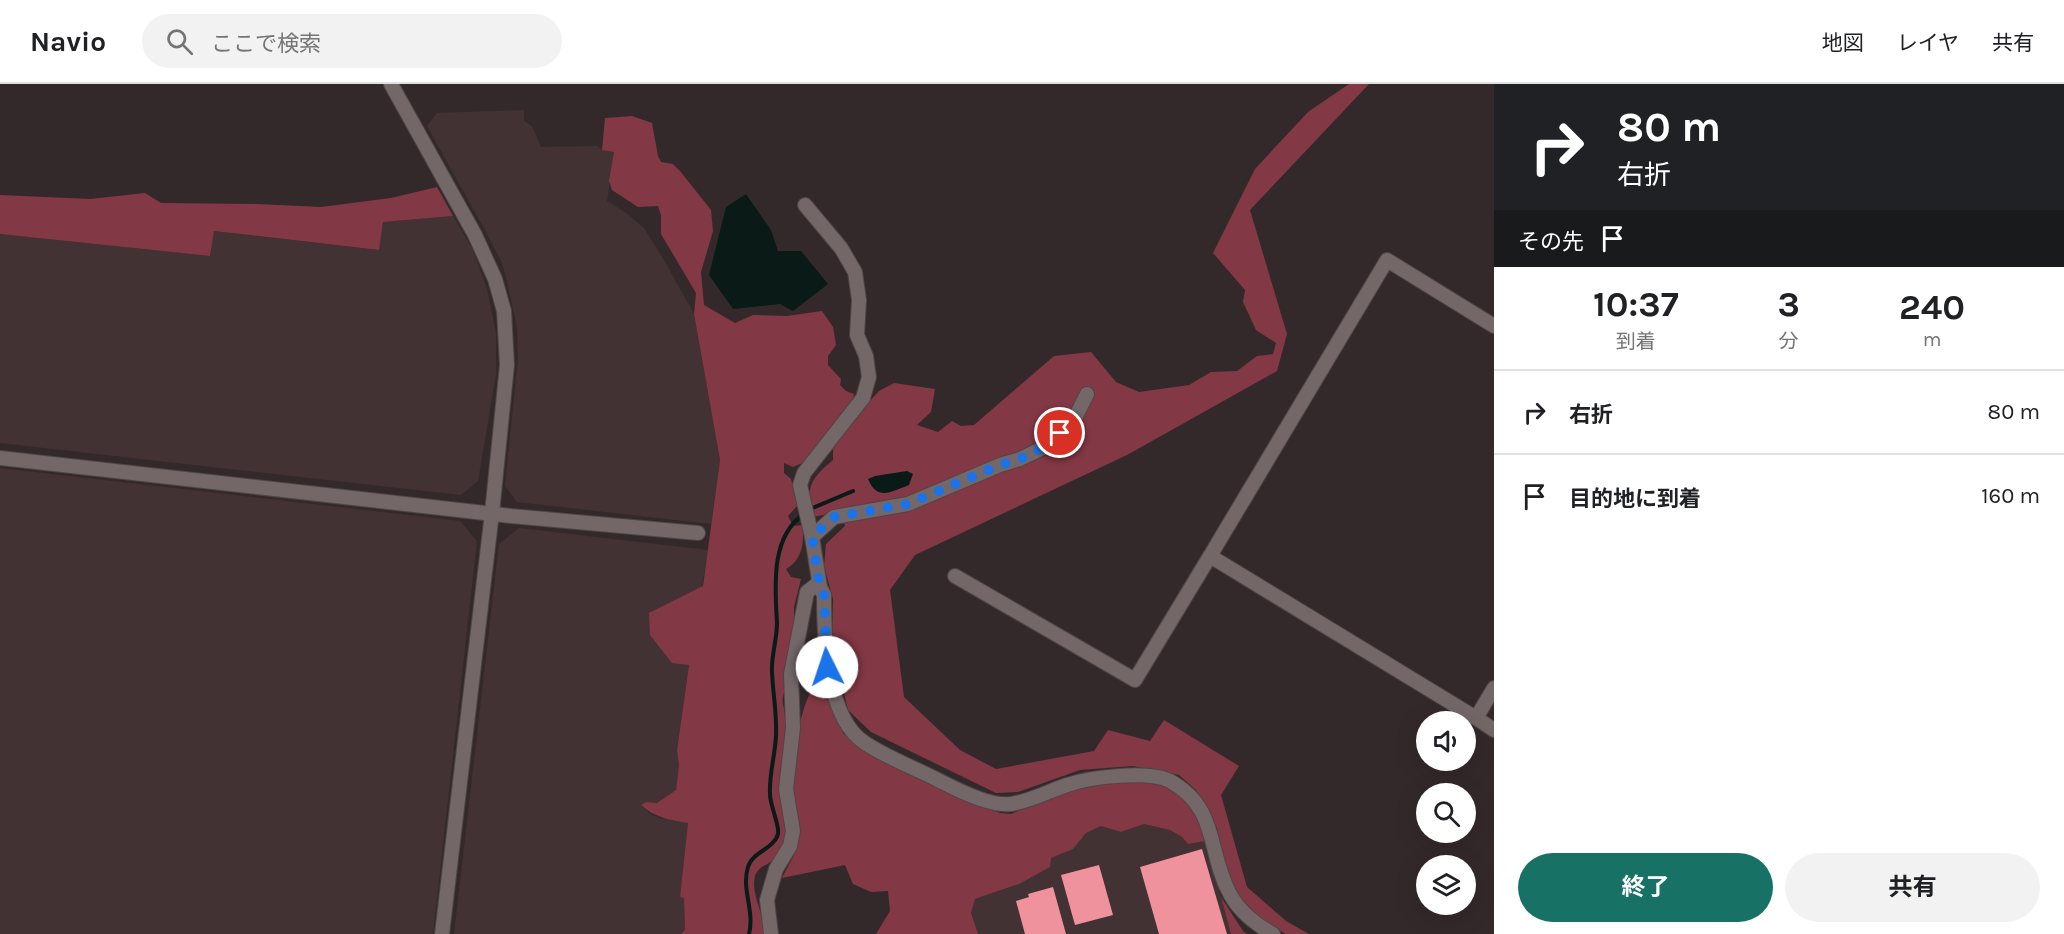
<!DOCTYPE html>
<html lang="ja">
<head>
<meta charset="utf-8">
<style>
  :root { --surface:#fff; --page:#f2f2f2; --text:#202124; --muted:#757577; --line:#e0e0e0; --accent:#177265 }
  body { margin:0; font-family:Karla,"Noto Sans JP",sans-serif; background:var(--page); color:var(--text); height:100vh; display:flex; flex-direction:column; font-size:22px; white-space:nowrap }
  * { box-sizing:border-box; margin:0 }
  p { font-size:20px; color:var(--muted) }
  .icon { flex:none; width:33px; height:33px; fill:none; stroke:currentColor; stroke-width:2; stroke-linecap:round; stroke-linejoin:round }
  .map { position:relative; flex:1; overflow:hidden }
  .side { display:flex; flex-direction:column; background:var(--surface); width:570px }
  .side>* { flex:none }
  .hud { background:#202124; color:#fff; overflow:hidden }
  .controls { position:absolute; left:1416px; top:627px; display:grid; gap:12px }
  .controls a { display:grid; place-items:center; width:60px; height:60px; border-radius:50%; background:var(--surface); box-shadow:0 6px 24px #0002; font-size:30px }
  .pin { position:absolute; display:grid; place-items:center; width:51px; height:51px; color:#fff; margin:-26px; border:3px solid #fff; border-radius:50%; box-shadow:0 2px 6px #0007 }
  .me { position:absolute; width:66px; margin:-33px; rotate:356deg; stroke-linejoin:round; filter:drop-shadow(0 0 4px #0008) }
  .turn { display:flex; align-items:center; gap:21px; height:126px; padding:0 24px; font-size:27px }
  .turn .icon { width:78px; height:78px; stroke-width:2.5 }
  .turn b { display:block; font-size:42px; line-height:51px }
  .then { display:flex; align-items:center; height:57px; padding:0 24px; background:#0003; gap:12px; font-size:22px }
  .eta { display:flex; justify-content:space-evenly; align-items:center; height:102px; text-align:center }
  .eta b { font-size:36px; font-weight:700; line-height:42px }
  .primary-button { display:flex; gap:12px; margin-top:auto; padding:12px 24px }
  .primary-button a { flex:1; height:69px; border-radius:36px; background:var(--accent); color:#fff; font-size:24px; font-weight:700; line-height:69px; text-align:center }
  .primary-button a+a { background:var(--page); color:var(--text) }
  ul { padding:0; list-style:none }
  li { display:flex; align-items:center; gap:18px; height:84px; padding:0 24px; border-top:2px solid var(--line) }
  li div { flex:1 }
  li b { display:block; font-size:22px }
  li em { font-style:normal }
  header { display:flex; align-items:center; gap:36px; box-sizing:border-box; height:84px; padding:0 30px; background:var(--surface); border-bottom:2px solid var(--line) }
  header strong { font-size:28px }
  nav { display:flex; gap:33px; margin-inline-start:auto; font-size:21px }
  .search { width:420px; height:54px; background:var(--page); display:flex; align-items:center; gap:15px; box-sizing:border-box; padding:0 21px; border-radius:33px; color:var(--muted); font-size:22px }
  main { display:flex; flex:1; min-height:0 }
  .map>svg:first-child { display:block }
  .built { fill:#433234 }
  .green { fill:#833845 }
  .water { fill:#0a1a16 }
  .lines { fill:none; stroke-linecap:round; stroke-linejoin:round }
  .stream { stroke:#0a1a16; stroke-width:4 }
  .building { fill:#ef929e }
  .minor-casing { stroke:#4e4546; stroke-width:16 }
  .minor { stroke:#736768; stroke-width:14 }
  .route { stroke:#1a73e8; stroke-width:10; stroke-dasharray:0 18 }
</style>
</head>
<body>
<header>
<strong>Navio</strong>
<div class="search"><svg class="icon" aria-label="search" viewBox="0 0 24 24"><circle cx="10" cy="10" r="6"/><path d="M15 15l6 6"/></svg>ここで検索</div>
<nav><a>地図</a><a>レイヤ</a><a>共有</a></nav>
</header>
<main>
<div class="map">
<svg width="1494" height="850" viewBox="0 0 1494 850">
  <rect width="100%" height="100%" fill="#34292a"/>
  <g class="built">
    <polygon points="524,26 524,37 532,42 541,63 597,62 603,66 614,68 607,117 626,129 644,144 664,176 694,230 720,376 711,440 517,418 505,402 518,274 517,244 508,201 502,179 487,150 427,42 437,29"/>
    <polygon points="453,132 473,166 487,205 496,249 496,290 478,397 461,411 0,359 0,150 210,172 213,147 378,166 383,138"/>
    <polygon points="0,384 460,437 477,457 433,850 0,850"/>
    <polygon points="519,444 708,466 689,581 677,666 679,680 676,706 657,719 646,718 641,721 650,730 663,735 688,739 680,813 684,814 685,846 681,850 454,850 499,460"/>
    <polygon points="1144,740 1170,746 1182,753 1188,760 1206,757 1231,850 978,850 971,829 975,815 1019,800 1050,774 1073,765 1086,749 1101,742 1121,748"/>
  </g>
  <g class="green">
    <path d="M 1349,0 L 1369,0 L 1250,126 L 1287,250 L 1277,287 L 1127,371 L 915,471 L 890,506 L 904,613 L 960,666 L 996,685 L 1094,667 L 1108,646 L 1150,657 L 1164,636 L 1239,682 L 1221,711 L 1247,803 L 1286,837 L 1309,850 L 1286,850 L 1266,839 L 1245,823 L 1228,794 L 1217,744 L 1196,706 L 1179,691 L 1133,682 L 1080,686 L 1018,708 L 996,709 L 871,648 L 848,626 L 832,559 L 833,515 L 824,482 L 826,460 L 845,442 L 840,427 L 814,433 C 805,403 810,395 833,376 L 833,365 L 854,334 L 879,307 L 894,299 L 935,305 L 931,328 L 917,341 L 938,348 L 952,337 L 961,342 L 974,341 L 1054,272 L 1091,268 L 1116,298 L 1139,308 L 1189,301 L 1211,288 L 1237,287 L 1257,272 L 1273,270 L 1276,259 L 1256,246 L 1243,218 L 1245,206 L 1213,169 L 1255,85 L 1308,28 Z"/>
    <path d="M 632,32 L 652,39 L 658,72 L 661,78 L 673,80 L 680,87 L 711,126 L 713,147 L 701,188 L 704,221 L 735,239 L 753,231 L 787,232 L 822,227 L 833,243 L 836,261 L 828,272 L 828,281 L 841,295 L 840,301 L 846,307 L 854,310 L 853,317 L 805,378 L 793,383 L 784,379 L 784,389 L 791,395 L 798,421 L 788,432 L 793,442 L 803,441 C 804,458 803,475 786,485 L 791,493 L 801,495 L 794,523 L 794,544 L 785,606 C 780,618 784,619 785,632 C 787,658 780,684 780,709 C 781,723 788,737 787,750 C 785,759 779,773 772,777 C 765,782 758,783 755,792 C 750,811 766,831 763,850 L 681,850 L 685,846 L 684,814 L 680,813 L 688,739 C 670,736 655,734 641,721 L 646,718 L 657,719 L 676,706 L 679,681 L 677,666 L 689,581 L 672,579 L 650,551 L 649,529 L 703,502 L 720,376 L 694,230 L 696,209 L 661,150 L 661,131 L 658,122 L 638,123 L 612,106 L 609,97 L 614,68 L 602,66 L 605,34 Z"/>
    <polygon points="437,103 453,132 383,138 379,166 214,147 210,172 0,150 0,111 90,115 145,109 161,119 257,120 321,123 391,114"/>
    <path d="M 821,596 L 827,599 L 838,638 L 843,649 L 854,660 L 876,674 L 1000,729 L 1011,730 L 1059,709 L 1118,696 L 1160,699 L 1175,705 L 1195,724 L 1206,757 L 1188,760 L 1182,753 L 1170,746 L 1144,740 L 1121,748 L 1101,742 L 1086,749 L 1073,765 L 1051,774 L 1050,783 L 1019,800 L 975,815 L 971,829 L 978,850 L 876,850 L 890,827 L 888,807 L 871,808 L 853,800 L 845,781 L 782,794 C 788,781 799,766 799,751 C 800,736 791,720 791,705 C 790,685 802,603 821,596 Z"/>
    <polygon points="1221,813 1243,847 1247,850 1231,850"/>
  </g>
  <g class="water">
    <polygon points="746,110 771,146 778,167 801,167 828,200 793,227 780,220 733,225 709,191 726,123"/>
    <path d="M 907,387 L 913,390 L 909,401 C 891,408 877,417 868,395 L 875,392 Z"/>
  </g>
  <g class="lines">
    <g class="stream">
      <polyline points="810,425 853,407"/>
      <path d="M 749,850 C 755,827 741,805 748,783 C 752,768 774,765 778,750 C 780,742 770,722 770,710 C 769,690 775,672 776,652 C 777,630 773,610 772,588 C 771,572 777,556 777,539 C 775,503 770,453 804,430"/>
    </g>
  </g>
  <g class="building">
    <polygon points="1202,765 1227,850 1159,850 1140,783"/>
    <polygon points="1099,781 1113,831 1075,841 1061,791"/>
    <polygon points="1053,803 1066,850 1025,850 1016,817 1029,813 1028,810"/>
  </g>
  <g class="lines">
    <defs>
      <g id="minor">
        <polyline points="391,0 475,151 495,195 504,227 507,281 492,429 442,850"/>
        <path d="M 805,121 L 841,164 L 855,188 L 859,216 L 857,251 L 866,272 L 869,293 L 863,314 L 804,389 L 800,401 L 812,453 L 820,503 L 824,511 C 824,553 826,634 865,659 C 886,673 912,683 934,694 C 954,704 989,723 1011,720 C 1031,717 1049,707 1067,701 C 1090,693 1149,686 1170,697 C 1219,724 1207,768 1230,810 C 1239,827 1257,841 1273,850"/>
        <polyline points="0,374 511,432 698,449"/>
        <polyline points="812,453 834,433 908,420 1000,381 1020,375 1047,362 1074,336 1087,310"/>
        <polyline points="955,492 1135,596 1210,472"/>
        <polyline points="1494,604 1476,634 1494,646"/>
        <polyline points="1476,634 1210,472 1387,176 1494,242"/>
        <polyline points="771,850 767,816 776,785 790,762 793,747 786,705 793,644 791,590 807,508 816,501 820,503"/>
      </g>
    </defs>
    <use href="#minor" class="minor-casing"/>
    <use href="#minor" class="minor"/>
  </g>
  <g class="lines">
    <polyline class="route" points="827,583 824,511 820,503 812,453 834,433 908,420 1000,381 1020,375 1047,362 1060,349"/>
  </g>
</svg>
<div class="controls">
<a><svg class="icon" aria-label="sound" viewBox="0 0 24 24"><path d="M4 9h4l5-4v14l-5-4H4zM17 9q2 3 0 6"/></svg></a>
<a><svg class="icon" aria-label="search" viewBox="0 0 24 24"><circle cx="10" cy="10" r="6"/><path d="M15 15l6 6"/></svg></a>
<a><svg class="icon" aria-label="layers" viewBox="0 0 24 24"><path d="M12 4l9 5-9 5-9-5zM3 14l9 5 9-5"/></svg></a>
</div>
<div class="pin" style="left:1060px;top:349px;background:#d93025"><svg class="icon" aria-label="arrive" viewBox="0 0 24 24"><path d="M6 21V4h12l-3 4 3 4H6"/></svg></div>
<svg class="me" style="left:827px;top:583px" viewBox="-20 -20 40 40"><circle r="19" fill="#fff"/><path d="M0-13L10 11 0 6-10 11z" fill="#1a73e8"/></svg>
</div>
<section class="side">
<div class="hud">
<div class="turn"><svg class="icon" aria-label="right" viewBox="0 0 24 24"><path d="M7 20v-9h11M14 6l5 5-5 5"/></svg><div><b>80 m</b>右折</div></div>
<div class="then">その先<svg class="icon" aria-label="arrive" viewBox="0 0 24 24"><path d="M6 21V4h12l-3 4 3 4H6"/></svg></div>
</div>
<div class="eta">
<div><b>10:37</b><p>到着</p></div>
<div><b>3</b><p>分</p></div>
<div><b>240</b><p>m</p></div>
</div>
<ul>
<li><svg class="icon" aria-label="right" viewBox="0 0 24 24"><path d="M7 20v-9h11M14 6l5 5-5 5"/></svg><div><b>右折</b></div><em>80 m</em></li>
<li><svg class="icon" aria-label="arrive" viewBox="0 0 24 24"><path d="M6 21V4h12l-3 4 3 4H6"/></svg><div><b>目的地に到着</b></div><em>160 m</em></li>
</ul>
<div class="primary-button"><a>終了</a><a>共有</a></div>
</section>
</main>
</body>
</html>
